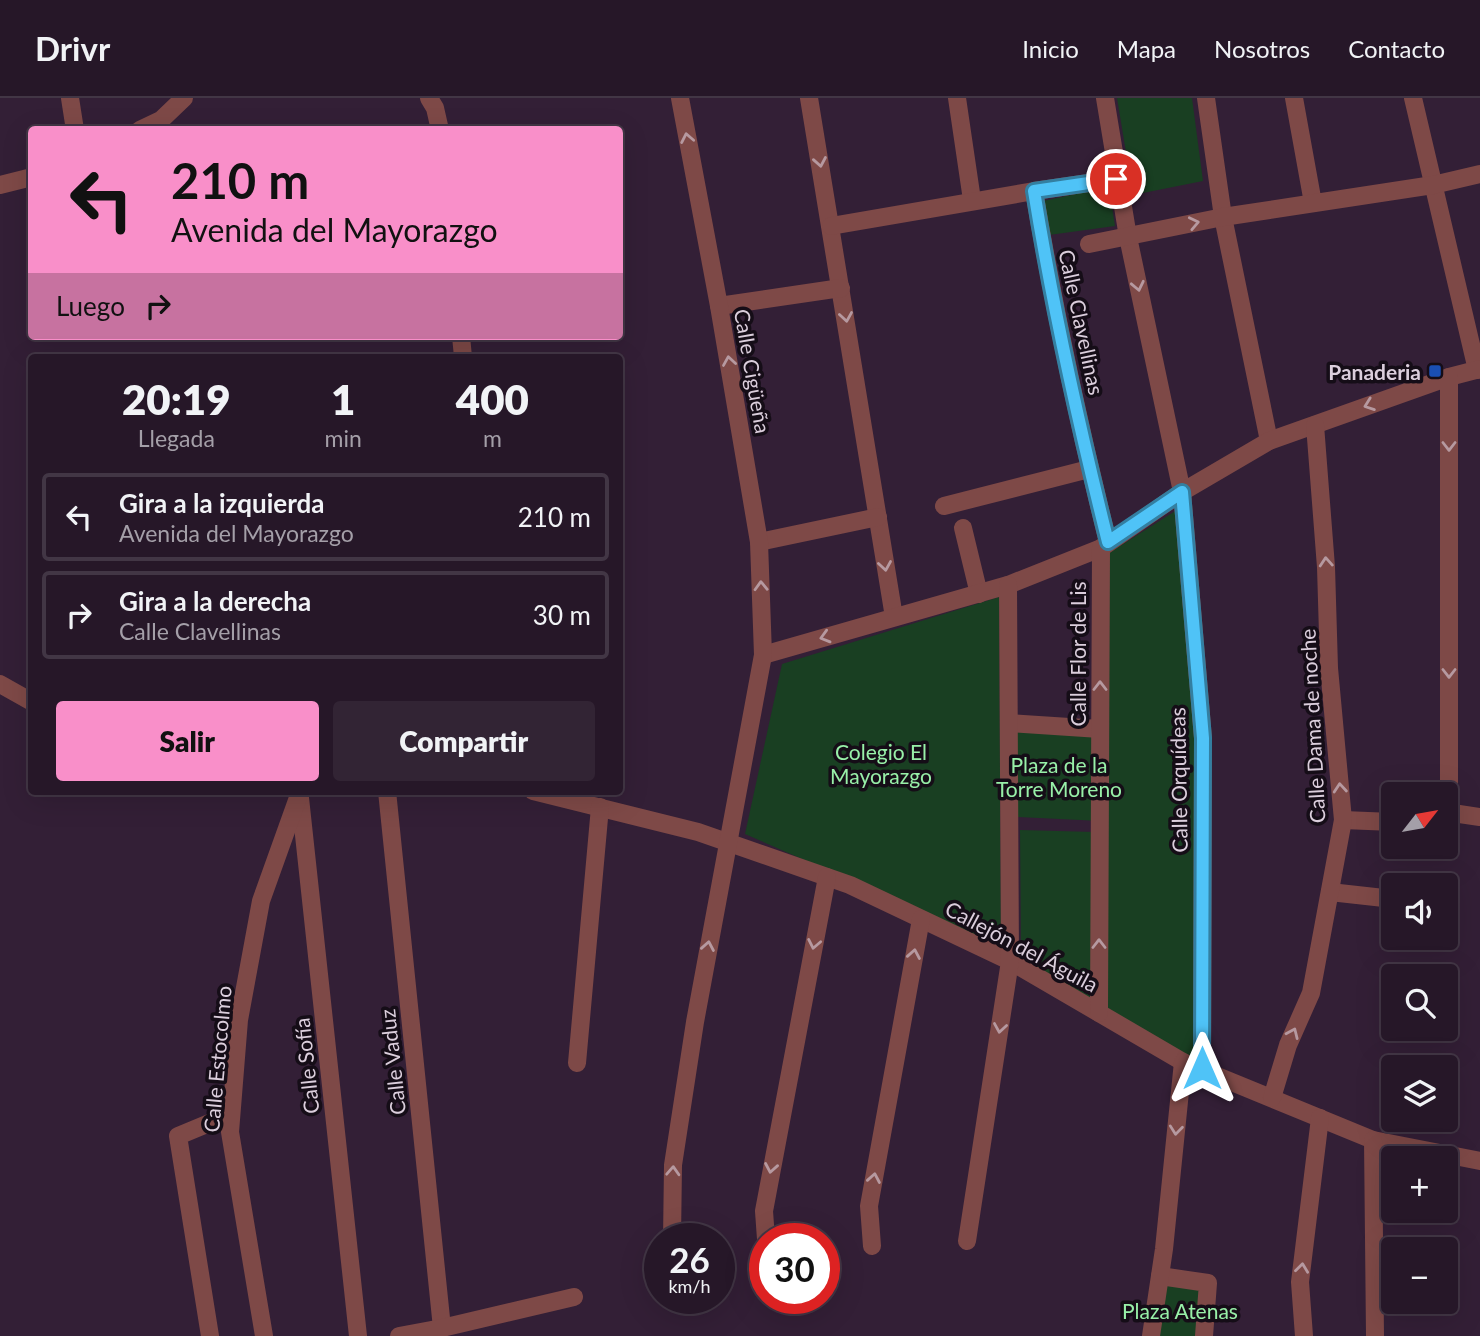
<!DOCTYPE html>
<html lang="es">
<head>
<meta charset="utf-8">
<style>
  :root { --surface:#261728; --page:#322434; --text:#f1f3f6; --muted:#a49fa8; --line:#423645; --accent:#f98fc9 }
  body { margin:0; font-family:Lato,sans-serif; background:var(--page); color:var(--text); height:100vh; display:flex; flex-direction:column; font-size:26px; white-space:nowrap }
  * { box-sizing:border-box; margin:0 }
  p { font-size:23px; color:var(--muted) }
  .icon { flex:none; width:38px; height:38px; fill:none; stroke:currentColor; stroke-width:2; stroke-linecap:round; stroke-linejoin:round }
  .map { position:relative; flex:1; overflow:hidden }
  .drawer { position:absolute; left:28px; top:256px; width:595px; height:441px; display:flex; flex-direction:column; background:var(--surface); border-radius:7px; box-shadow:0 7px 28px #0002,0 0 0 2px var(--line) }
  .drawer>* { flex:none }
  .banner { position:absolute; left:28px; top:28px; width:595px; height:214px; border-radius:7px; box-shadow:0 7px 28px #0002,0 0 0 2px var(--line); background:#f98fc9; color:#111; overflow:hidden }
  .needle { width:46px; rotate:59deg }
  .tools { position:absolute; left:1381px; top:684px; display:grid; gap:14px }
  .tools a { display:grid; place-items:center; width:77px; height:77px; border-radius:7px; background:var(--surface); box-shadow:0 7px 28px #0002,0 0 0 2px var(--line); font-size:35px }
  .speed { position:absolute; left:644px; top:1125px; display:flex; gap:14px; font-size:35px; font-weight:700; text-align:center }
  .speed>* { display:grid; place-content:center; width:91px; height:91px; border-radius:50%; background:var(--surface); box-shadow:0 7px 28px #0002,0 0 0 2px var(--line); line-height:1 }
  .speed small { font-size:18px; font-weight:400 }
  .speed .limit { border:10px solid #d22; background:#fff; color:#111 }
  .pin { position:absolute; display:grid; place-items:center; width:60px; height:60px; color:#fff; margin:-30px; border:4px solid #fff; border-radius:50%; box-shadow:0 2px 7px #0007 }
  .me { position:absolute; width:77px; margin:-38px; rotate:0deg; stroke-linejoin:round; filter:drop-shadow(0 0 5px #0008) }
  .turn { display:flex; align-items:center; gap:24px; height:147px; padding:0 28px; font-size:32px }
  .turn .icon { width:91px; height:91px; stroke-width:2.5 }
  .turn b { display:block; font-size:49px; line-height:60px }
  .then { display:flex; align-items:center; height:66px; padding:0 28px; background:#0003; gap:14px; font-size:26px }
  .eta { display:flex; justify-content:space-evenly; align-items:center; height:119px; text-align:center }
  .eta b { font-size:42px; font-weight:800; line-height:49px }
  .action { display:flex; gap:14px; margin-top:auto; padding:14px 28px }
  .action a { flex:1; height:80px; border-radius:7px; background:var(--accent); color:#111; font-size:28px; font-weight:800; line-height:80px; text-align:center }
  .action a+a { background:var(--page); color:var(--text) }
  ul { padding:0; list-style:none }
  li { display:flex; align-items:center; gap:21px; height:88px; margin:0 14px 10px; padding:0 14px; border:4px solid var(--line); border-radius:7px }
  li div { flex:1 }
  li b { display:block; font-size:26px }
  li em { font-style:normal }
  header { display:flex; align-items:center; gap:42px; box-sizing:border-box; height:98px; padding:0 35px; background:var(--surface); border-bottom:2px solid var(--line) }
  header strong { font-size:33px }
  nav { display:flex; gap:38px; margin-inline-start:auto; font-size:24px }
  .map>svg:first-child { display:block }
  .green { fill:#193f22 }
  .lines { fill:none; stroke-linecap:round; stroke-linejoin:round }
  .street { stroke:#7e4947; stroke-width:18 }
  .oneway { stroke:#b699a0 }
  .route-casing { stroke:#337fa1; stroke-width:18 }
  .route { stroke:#4fc3f7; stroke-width:12 }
  .transit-dot { fill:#1a4fb4; stroke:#150d17; stroke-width:2.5 }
  .labels { text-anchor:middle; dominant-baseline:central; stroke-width:7; stroke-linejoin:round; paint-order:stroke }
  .street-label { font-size:21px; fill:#dbcedc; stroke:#150d17 }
  .poi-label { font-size:21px; font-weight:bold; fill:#dbcedc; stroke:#150d17; text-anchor:end }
  .park-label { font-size:21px; fill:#98f0a8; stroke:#150d17 }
</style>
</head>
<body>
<header>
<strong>Drivr</strong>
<nav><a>Inicio</a><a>Mapa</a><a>Nosotros</a><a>Contacto</a></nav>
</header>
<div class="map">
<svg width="1480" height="1238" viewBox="0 0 1480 1238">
  <rect width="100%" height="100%" fill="#331f36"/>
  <g class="green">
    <polygon points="1117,0 1192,0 1203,83 1133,97"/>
    <polygon points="1109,89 1115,128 1049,137 1043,103"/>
    <polygon points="1180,410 1197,681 1195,962 1105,912 1109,455"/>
    <polygon points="999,499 1001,848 745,736 782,566"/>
    <polygon points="1016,632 1100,636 1101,723 1018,719"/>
    <polygon points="1020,732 1095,734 1094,904 1021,859"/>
    <polygon points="1160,1178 1208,1185 1204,1238 1151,1238"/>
  </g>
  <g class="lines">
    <g class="street">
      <polyline points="70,0 75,32"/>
      <polyline points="429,0 435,10 440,32"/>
      <polyline points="809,0 894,519"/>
      <polyline points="957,0 972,102"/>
      <polyline points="1105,0 1128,139 1182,394 1203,640 1202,970"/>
      <polyline points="1206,0 1223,119 1269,343"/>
      <polyline points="1294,0 1313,105"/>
      <polyline points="1413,0 1477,272"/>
      <polyline points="140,32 161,22 184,0"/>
      <polyline points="0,87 32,79"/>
      <polyline points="831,128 1034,93"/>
      <polyline points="1089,146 1223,119 1433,87 1480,76"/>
      <polyline points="719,208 841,190"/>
      <polyline points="461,238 463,259"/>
      <polyline points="944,408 1089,371"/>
      <polyline points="963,430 979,496"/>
      <polyline points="759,444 878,419"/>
      <path d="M 1108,444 C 1079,328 1054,211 1034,93 L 1116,81"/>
      <polyline points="763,557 1008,487 1101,450 1182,394 1269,343 1449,279 1480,271"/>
      <polyline points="0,586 32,604"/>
      <polyline points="1009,625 1100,631"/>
      <polyline points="387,693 442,1230"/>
      <polyline points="533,693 698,734 850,787 1010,863 1183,964 1373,1042 1480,1063"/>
      <polyline points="300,700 358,1238"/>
      <polyline points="1449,713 1449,279"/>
      <polyline points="1446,714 1480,719"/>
      <polyline points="1343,722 1393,724"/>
      <polyline points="1330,794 1393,801"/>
      <polyline points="1099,915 1101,450"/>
      <polyline points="577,965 600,709"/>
      <polyline points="1272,1000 1288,947 1311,895 1343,722 1329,570 1326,469 1315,327"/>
      <polyline points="1373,1042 1375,1238"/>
      <polyline points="672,1141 673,1067 695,924 763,557 759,444 719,208 680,0"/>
      <polyline points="766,1141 764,1113 827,779"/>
      <polyline points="967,1143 1010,863 1008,487"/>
      <polyline points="872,1148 869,1108 921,821"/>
      <polyline points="1160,1178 1208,1185 1204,1238"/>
      <polyline points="210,1238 178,1038 231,1016"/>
      <polyline points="264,1238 230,1034 239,922 261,803 300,694"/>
      <polyline points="399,1238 442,1230 574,1199"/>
      <polyline points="1151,1238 1164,1151 1183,964"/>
      <polyline points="1304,1238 1300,1184 1320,1020"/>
    </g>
  </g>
  <defs><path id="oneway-chevron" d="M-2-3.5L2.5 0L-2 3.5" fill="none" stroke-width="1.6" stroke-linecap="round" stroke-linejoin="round" transform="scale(1.75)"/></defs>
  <g class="oneway">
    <use href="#oneway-chevron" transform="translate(687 40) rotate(-101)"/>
    <use href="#oneway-chevron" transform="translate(820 64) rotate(80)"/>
    <use href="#oneway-chevron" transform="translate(1194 125) rotate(-12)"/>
    <use href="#oneway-chevron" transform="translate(1138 188) rotate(78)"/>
    <use href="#oneway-chevron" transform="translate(846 219) rotate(81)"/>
    <use href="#oneway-chevron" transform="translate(729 263) rotate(-99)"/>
    <use href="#oneway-chevron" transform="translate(1369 307) rotate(160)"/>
    <use href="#oneway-chevron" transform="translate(1449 348) rotate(90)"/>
    <use href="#oneway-chevron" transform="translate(1326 464) rotate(-94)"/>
    <use href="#oneway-chevron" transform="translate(885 468) rotate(81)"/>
    <use href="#oneway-chevron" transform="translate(761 488) rotate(-92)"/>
    <use href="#oneway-chevron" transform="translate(825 539) rotate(164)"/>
    <use href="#oneway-chevron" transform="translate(1449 575) rotate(90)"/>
    <use href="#oneway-chevron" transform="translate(1100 588) rotate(-90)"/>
    <use href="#oneway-chevron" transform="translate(1340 690) rotate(-95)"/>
    <use href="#oneway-chevron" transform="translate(814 846) rotate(101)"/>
    <use href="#oneway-chevron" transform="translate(1099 846) rotate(-90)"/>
    <use href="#oneway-chevron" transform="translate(708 848) rotate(-80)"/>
    <use href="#oneway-chevron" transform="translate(914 856) rotate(-80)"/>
    <use href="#oneway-chevron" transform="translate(1000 930) rotate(99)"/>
    <use href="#oneway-chevron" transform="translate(1293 935) rotate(-66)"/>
    <use href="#oneway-chevron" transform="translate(1176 1032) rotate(96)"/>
    <use href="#oneway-chevron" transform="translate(771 1070) rotate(100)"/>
    <use href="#oneway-chevron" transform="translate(673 1073) rotate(-87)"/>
    <use href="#oneway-chevron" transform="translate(874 1080) rotate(-80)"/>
    <use href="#oneway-chevron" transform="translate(1302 1170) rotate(-83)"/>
  </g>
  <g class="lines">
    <defs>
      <path id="route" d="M 1116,81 L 1034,93 C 1053,211 1079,328 1108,444 L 1182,394 L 1203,640 L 1202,970"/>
    </defs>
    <use href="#route" class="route-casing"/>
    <use href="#route" class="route"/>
  </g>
  <rect class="transit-dot" x="1428" y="266" width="14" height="14" rx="3.5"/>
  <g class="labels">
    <g class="street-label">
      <text transform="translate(1082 224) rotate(78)">Calle Clavellinas</text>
      <text transform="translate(753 273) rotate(80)">Calle Cigüeña</text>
      <text transform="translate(1077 556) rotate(-90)">Calle Flor de Lis</text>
      <text transform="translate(1312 628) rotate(-93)">Calle Dama de noche</text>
      <text transform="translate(1178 682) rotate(-91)">Calle Orquídeas</text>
      <text transform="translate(1022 848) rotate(28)">Callejón del Águila</text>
      <text transform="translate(217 961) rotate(-85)">Calle Estocolmo</text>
      <text transform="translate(392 964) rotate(-96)">Calle Vaduz</text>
      <text transform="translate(306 968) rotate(-96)">Calle Sofía</text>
    </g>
    <g class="poi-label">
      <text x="1421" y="273">Panaderia</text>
    </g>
    <g class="park-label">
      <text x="881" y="653">Colegio El<tspan x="881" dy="24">Mayorazgo</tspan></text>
      <text x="1059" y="666">Plaza de la<tspan x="1059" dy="24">Torre Moreno</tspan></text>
      <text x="1180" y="1212">Plaza Atenas</text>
    </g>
  </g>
</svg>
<div class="tools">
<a><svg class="needle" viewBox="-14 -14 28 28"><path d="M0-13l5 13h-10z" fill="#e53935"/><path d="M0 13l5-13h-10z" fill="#a49fa8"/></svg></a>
<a><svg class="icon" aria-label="sound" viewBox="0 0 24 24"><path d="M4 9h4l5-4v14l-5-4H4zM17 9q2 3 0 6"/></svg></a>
<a><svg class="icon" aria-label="search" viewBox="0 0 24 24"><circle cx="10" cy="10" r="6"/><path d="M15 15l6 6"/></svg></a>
<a><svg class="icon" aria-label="layers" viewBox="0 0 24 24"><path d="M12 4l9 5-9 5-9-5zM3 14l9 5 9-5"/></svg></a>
<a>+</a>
<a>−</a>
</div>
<div class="speed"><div>26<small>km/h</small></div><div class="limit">30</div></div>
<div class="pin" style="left:1116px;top:81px;background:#d93025"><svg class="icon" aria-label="arrive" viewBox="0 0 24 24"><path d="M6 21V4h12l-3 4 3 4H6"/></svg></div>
<svg class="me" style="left:1202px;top:970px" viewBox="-20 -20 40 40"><path d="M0-17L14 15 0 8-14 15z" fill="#4fc3f7" stroke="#fff" stroke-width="4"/></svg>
<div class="banner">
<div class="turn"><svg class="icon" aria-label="left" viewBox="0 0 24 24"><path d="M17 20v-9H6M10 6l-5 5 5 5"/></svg><div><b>210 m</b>Avenida del Mayorazgo</div></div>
<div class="then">Luego<svg class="icon" aria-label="right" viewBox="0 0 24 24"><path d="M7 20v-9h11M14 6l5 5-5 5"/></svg></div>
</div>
<section class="drawer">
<div class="eta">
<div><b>20:19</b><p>Llegada</p></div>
<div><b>1</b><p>min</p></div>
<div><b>400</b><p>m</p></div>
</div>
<ul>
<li><svg class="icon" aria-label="left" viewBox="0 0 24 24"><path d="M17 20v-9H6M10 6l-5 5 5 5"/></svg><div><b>Gira a la izquierda</b><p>Avenida del Mayorazgo</p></div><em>210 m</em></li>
<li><svg class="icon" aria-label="right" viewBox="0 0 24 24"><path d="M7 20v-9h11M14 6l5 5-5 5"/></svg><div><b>Gira a la derecha</b><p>Calle Clavellinas</p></div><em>30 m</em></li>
</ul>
<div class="action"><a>Salir</a><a>Compartir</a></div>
</section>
</div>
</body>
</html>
